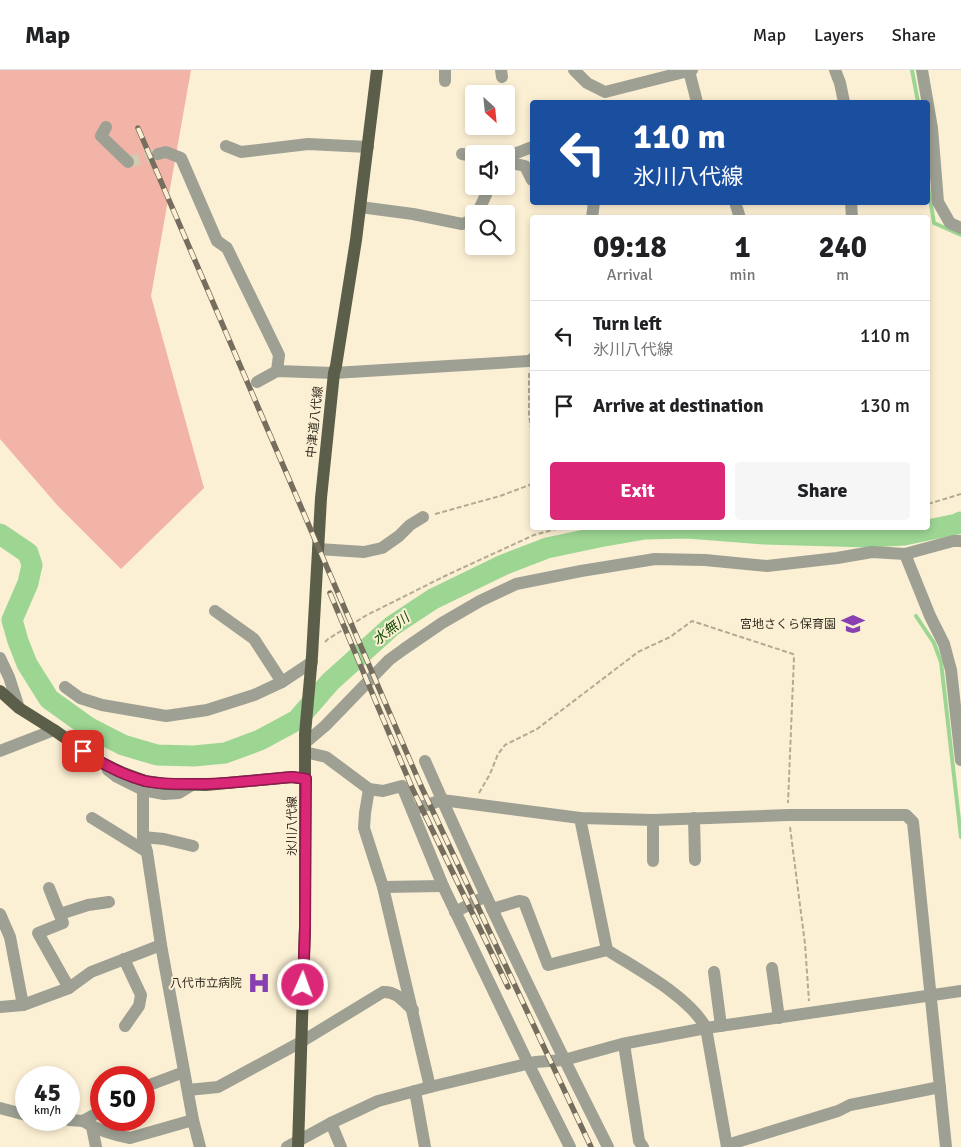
<!DOCTYPE html>
<html lang="en">
<head>
<meta charset="utf-8">
<style>
  :root { --surface:#fff; --page:#f6f6f6; --text:#202124; --muted:#757577; --line:#e0e0e0; --accent:#db2777 }
  body { margin:0; font-family:Signika,"Noto Sans JP",sans-serif; background:var(--page); color:var(--text); height:100vh; display:flex; flex-direction:column; font-size:19px; white-space:nowrap }
  * { box-sizing:border-box; margin:0 }
  p { font-size:16px; color:var(--muted) }
  .icon { flex:none; width:28px; height:28px; fill:none; stroke:currentColor; stroke-width:2; stroke-linecap:round; stroke-linejoin:round }
  .map { position:relative; flex:1; overflow:hidden }
  .details { position:absolute; left:530px; top:145px; width:400px; height:315px; display:flex; flex-direction:column; background:var(--surface); border-radius:5px; box-shadow:0 2px 8px #0003 }
  .details>* { flex:none }
  .top-card { position:absolute; left:530px; top:30px; width:400px; height:105px; border-radius:5px; box-shadow:0 2px 8px #0003; background:#1a4fa0; color:#fff; overflow:hidden }
  .needle { width:32px; rotate:153deg }
  .controls { position:absolute; left:465px; top:15px; display:grid; gap:10px }
  .controls a { display:grid; place-items:center; width:50px; height:50px; border-radius:5px; background:var(--surface); box-shadow:0 2px 8px #0003; font-size:25px }
  .speed { position:absolute; left:15px; top:996px; display:flex; gap:10px; font-size:25px; font-weight:700; text-align:center }
  .speed>* { display:grid; place-content:center; width:65px; height:65px; border-radius:50%; background:var(--surface); box-shadow:0 2px 8px #0003; line-height:1 }
  .speed small { font-size:12px; font-weight:400 }
  .speed .limit { border:8px solid #d22; background:#fff; color:#111 }
  .pin { position:absolute; display:grid; place-items:center; width:42px; height:42px; color:#fff; margin:-21px; border-radius:10px; box-shadow:0 2px 8px #0006 }
  .me { position:absolute; width:55px; margin:-28px; rotate:2deg; stroke-linejoin:round; filter:drop-shadow(0 0 4px #0008) }
  .turn { display:flex; align-items:center; gap:18px; height:105px; padding:0 20px; font-size:22px }
  .turn .icon { width:65px; height:65px; stroke-width:2.5 }
  .turn b { display:block; font-size:35px; line-height:42px }
  .eta { display:flex; justify-content:space-evenly; align-items:center; height:85px; text-align:center }
  .eta b { font-size:30px; font-weight:800; line-height:35px }
  .action { display:flex; gap:10px; margin-top:auto; padding:10px 20px }
  .action a { flex:1; height:58px; border-radius:5px; background:var(--accent); color:#fff; font-size:20px; font-weight:800; line-height:58px; text-align:center }
  .action a+a { background:var(--page); color:var(--text) }
  ul { padding:0; list-style:none }
  li { display:flex; align-items:center; gap:15px; height:70px; padding:0 20px; border-top:1px solid var(--line) }
  li div { flex:1 }
  li b { display:block; font-size:19px }
  li em { font-style:normal }
  header { display:flex; align-items:center; gap:30px; box-sizing:border-box; height:70px; padding:0 25px; background:var(--surface); border-bottom:1px solid var(--line) }
  header strong { font-size:24px }
  nav { display:flex; gap:28px; margin-inline-start:auto; font-size:18px }
  .map>svg:first-child { display:block }
  .green { fill:#f2b4a7 }
  .lines { fill:none; stroke-linecap:round; stroke-linejoin:round }
  .stream { stroke:#9dd693; stroke-width:4 }
  .river { stroke:#9dd693; stroke-width:21 }
  .minor-tunnel { stroke:#d4c9b1; stroke-width:12; stroke-dasharray:12 6; stroke-linecap:butt }
  .path { stroke:#b3aa94; stroke-width:2; stroke-dasharray:5 2.5; stroke-linecap:butt }
  .minor { stroke:#9ea094; stroke-width:12 }
  .major { stroke:#5b5e48; stroke-width:12 }
  .rail-casing { stroke:#756d5d; stroke-width:5.5 }
  .rail { stroke:#fcf0d4; stroke-width:4; stroke-dasharray:11; stroke-linecap:butt }
  .route-casing { stroke:#8e194d; stroke-width:12 }
  .route { stroke:#db2777; stroke-width:9 }
  .labels { text-anchor:middle; dominant-baseline:central; stroke-width:4; stroke-linejoin:round; paint-order:stroke }
  .street-label { font-size:12px; fill:#332e23; stroke:#fcf0d4 }
  .poi-label { font-size:12px; fill:#332e23; stroke:#fcf0d4; text-anchor:end }
  .water-label { font-size:14px; font-style:italic; fill:#144c08; stroke:#fcf0d4 }
</style>
</head>
<body>
<header>
<strong>Map</strong>
<nav><a>Map</a><a>Layers</a><a>Share</a></nav>
</header>
<div class="map">
<svg width="961" height="1077" viewBox="0 0 961 1077">
  <rect width="100%" height="100%" fill="#fcf0d4"/>
  <polygon class="green" points="0,0 191,0 151,226 204,418 121,499 58,436 0,369"/>
  <g class="lines">
    <g class="stream">
      <polyline points="912,0 918,32"/>
      <polyline points="928,116 934,153 961,165"/>
      <polyline points="904,465 905,473"/>
      <polyline points="916,546 934,573 941,592 961,767"/>
    </g>
    <polyline class="river" points="0,464 28,483 32,495 28,513 12,550 18,571 27,594 49,629 88,657 123,675 157,685 194,686 225,683 260,670 297,650 330,612 392,556 433,529 503,495 547,478 599,467 645,459 687,458 764,464 869,467 904,465 957,454 961,452"/>
    <polyline class="minor-tunnel" points="128,92 158,84"/>
    <g class="path">
      <polyline points="529,303 529,345 532,365"/>
      <polyline points="928,434 961,424"/>
      <polyline points="435,444 500,426 532,414"/>
      <polyline points="325,572 328,569 367,545 447,505 534,465 560,458"/>
      <polyline points="479,723 490,704 498,684 505,675 537,659 638,582 670,567 692,551 793,584 794,587 788,733"/>
      <polyline points="790,757 805,874 809,931"/>
    </g>
    <g class="minor">
      <polyline points="501,0 502,7"/>
      <polyline points="574,0 587,13 605,22 692,0"/>
      <polyline points="835,0 840,13 844,32"/>
      <polyline points="922,0 932,58 938,132 950,153 961,158"/>
      <polyline points="689,1 697,32"/>
      <polyline points="445,11 445,0"/>
      <polyline points="106,57 101,66 128,92"/>
      <polyline points="226,76 241,82 308,74 368,77"/>
      <polyline points="158,84 166,82 181,88 217,171 227,178 279,285 277,301"/>
      <polyline points="462,84 474,86"/>
      <polyline points="506,91 514,84 532,77"/>
      <polyline points="506,92 525,96 532,110"/>
      <polyline points="735,132 740,148"/>
      <polyline points="851,132 852,148"/>
      <polyline points="360,137 413,144 462,154 474,150"/>
      <polyline points="477,144 490,116"/>
      <polyline points="592,148 594,132"/>
      <polyline points="257,312 277,301 334,303 529,291 532,289"/>
      <polyline points="318,479 364,482 382,478 399,466 410,455 423,447"/>
      <polyline points="905,484 930,546 944,574 951,600 961,690"/>
      <polyline points="215,541 254,569 282,612"/>
      <polyline points="0,588 9,607 19,638"/>
      <polyline points="65,617 80,628 102,635 166,646 207,640 254,625 282,612 312,592"/>
      <polyline points="305,673 325,656 389,590 404,579 442,553 480,531 516,514 581,501 655,489 705,490 767,496 837,488 872,482 905,484 953,471 961,471"/>
      <polyline points="0,681 54,660"/>
      <polyline points="305,682 326,687 369,719 383,721 402,716 443,816 528,993 570,1077"/>
      <path d="M 425,691 C 482,821 544,950 608,1077"/>
      <polyline points="108,700 117,707 143,720 164,724 179,723 192,715"/>
      <polyline points="369,719 365,743 364,758 383,817 430,1017"/>
      <polyline points="143,720 143,767 147,782 161,875 193,1050 200,1077"/>
      <polyline points="412,740 442,730 580,748 653,750 788,745 906,745 913,752 946,1077"/>
      <polyline points="92,748 147,782"/>
      <polyline points="580,748 607,880"/>
      <polyline points="694,748 695,790"/>
      <polyline points="653,750 653,791"/>
      <polyline points="143,767 164,769 193,776"/>
      <polyline points="383,817 443,816"/>
      <polyline points="49,818 63,853 38,863 69,918"/>
      <path d="M 492,839 L 519,831 L 524,832 L 548,895 L 607,880 C 637,899 690,927 706,958 L 727,1077"/>
      <polyline points="455,842 486,826"/>
      <polyline points="0,844 10,867 23,935 69,918 91,902 161,875"/>
      <polyline points="60,844 88,835 109,832"/>
      <polyline points="124,889 141,925 139,936 125,956"/>
      <polyline points="772,898 779,948"/>
      <polyline points="714,902 721,956"/>
      <polyline points="0,937 23,935"/>
      <polyline points="624,974 639,1071 643,1077"/>
      <polyline points="144,1017 184,1002"/>
      <path d="M 188,1020 L 218,1017 L 301,972 L 383,922 C 396,921 403,931 413,940"/>
      <polyline points="415,1021 425,1077"/>
      <polyline points="0,1038 26,1045"/>
      <polyline points="69,1050 83,1051 101,1041"/>
      <path d="M 83,1051 C 97,1060 114,1065 130,1068 L 193,1050"/>
      <polyline points="331,1053 341,1077"/>
      <polyline points="92,1057 96,1077"/>
      <polyline points="727,1075 838,1041 850,1035 940,1017"/>
      <polyline points="287,1077 331,1053 378,1031 430,1017 535,992 564,990 622,974 706,958 961,921"/>
    </g>
    <g class="major">
      <polyline points="0,621 19,638 54,660 98,691 123,703 145,711 166,714 206,715 292,707 306,709"/>
      <polyline points="298,1077 305,857 305,664 312,586 321,428 334,303 336,296 356,170 377,0"/>
    </g>
    <defs>
      <g id="rail">
        <polyline points="138,58 421,716 591,1077"/>
        <polyline points="330,523 413,720 508,917"/>
      </g>
    </defs>
    <use href="#rail" class="rail-casing"/>
    <use href="#rail" class="rail"/>
  </g>
  <g class="lines">
    <defs>
      <path id="route" d="M 83,681 C 102,694 123,705 145,711 C 159,714 173,714 188,714 C 222,715 257,710 292,707 L 306,709 L 305,858 L 303,915"/>
    </defs>
    <use href="#route" class="route-casing"/>
    <use href="#route" class="route"/>
  </g>
  <defs>
    <symbol id="school-bare" viewBox="-9 -9 18 18"><path d="M0-5L7-2L0 1L-7-2ZM-4 1L0 2.5L4 1V4Q0 6-4 4Z" fill="#873fb1" stroke="#fcf0d4" stroke-width="2.5" paint-order="stroke"/></symbol>
    <symbol id="hospital-bare" viewBox="-9 -9 18 18"><path d="M-5-5h3v3.5h4V-5h3V5h-3V1.5h-4V5h-3Z" fill="#873fb1" stroke="#fcf0d4" stroke-width="2.5" paint-order="stroke"/></symbol>
  </defs>
  <g fill-rule="evenodd">
    <use href="#school-bare" x="837" y="538" width="32" height="32"/>
    <use href="#hospital-bare" x="243" y="897" width="32" height="32"/>
  </g>
  <g class="labels">
    <g class="street-label">
      <text transform="translate(315 352) rotate(-84)">中津道八代線</text>
      <text transform="translate(292 756) rotate(-90)">氷川八代線</text>
    </g>
    <g class="poi-label">
      <text x="836" y="554">宮地さくら保育園</text>
      <text x="242" y="913">八代市立病院</text>
    </g>
    <g class="water-label">
      <text transform="translate(391 559) rotate(-38)">水無川</text>
    </g>
  </g>
</svg>
<div class="controls">
<a><svg class="needle" viewBox="-14 -14 28 28"><path d="M0-13l5 13h-10z" fill="#e53935"/><path d="M0 13l5-13h-10z" fill="#757577"/></svg></a>
<a><svg class="icon" aria-label="sound" viewBox="0 0 24 24"><path d="M4 9h4l5-4v14l-5-4H4zM17 9q2 3 0 6"/></svg></a>
<a><svg class="icon" aria-label="search" viewBox="0 0 24 24"><circle cx="10" cy="10" r="6"/><path d="M15 15l6 6"/></svg></a>
</div>
<div class="speed"><div>45<small>km/h</small></div><div class="limit">50</div></div>
<div class="pin" style="left:83px;top:681px;background:#d93025"><svg class="icon" aria-label="arrive" viewBox="0 0 24 24"><path d="M6 21V4h12l-3 4 3 4H6"/></svg></div>
<svg class="me" style="left:303px;top:915px" viewBox="-20 -20 40 40"><circle r="17" fill="#db2777" stroke="#fff" stroke-width="3"/><path d="M0-11L8 9 0 5-8 9z" fill="#fff"/></svg>
<div class="top-card">
<div class="turn"><svg class="icon" aria-label="left" viewBox="0 0 24 24"><path d="M17 20v-9H6M10 6l-5 5 5 5"/></svg><div><b>110 m</b>氷川八代線</div></div>
</div>
<section class="details">
<div class="eta">
<div><b>09:18</b><p>Arrival</p></div>
<div><b>1</b><p>min</p></div>
<div><b>240</b><p>m</p></div>
</div>
<ul>
<li><svg class="icon" aria-label="left" viewBox="0 0 24 24"><path d="M17 20v-9H6M10 6l-5 5 5 5"/></svg><div><b>Turn left</b><p>氷川八代線</p></div><em>110 m</em></li>
<li><svg class="icon" aria-label="arrive" viewBox="0 0 24 24"><path d="M6 21V4h12l-3 4 3 4H6"/></svg><div><b>Arrive at destination</b></div><em>130 m</em></li>
</ul>
<div class="action"><a>Exit</a><a>Share</a></div>
</section>
</div>
</body>
</html>
